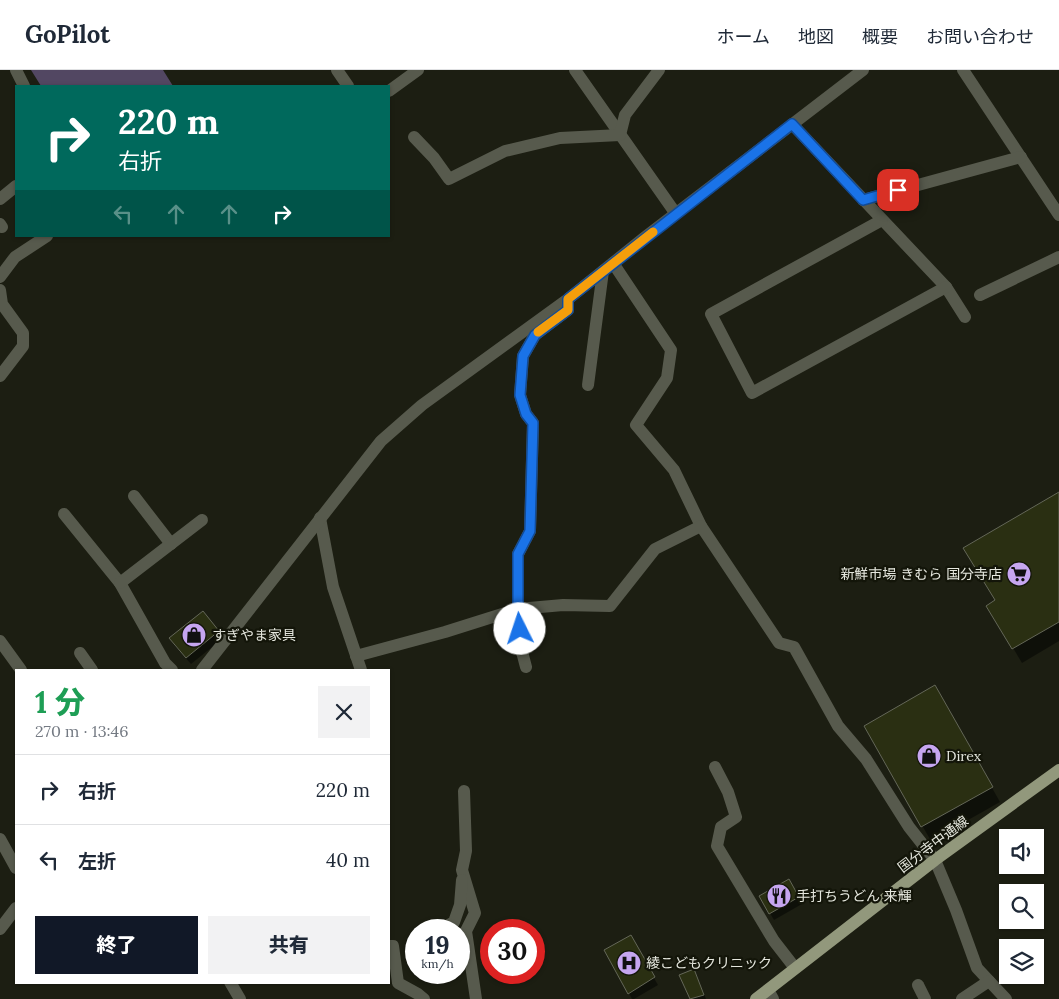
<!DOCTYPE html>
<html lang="ja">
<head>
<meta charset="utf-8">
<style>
  :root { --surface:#fff; --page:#f2f2f3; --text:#1f2937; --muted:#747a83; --line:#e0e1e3; --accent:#111827 }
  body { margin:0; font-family:Lora,"Noto Sans JP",serif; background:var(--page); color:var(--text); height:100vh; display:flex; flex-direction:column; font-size:19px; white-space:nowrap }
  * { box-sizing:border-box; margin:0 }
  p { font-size:16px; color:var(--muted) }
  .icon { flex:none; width:28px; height:28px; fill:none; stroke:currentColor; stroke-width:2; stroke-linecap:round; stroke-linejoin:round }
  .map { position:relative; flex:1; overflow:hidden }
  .side { position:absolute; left:15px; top:599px; width:375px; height:315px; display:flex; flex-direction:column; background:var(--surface); border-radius:0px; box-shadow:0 1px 4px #0004 }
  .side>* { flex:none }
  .hud { position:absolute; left:15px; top:15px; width:375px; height:152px; border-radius:0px; box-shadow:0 1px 4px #0004; background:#00695c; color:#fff; overflow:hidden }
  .tools { position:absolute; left:999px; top:759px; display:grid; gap:10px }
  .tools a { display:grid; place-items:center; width:45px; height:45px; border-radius:0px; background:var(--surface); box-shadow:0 1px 4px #0004; font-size:25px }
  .speed { position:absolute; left:405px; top:849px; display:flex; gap:10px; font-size:25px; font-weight:700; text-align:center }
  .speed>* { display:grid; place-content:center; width:65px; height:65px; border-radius:50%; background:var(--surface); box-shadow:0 1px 4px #0004; line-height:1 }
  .speed small { font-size:12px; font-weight:400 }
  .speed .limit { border:8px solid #d22; background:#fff; color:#111 }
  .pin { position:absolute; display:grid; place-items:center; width:42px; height:42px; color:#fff; margin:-21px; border-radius:10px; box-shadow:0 2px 8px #0006 }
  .me { position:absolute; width:55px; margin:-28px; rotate:356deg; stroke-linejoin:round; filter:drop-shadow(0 0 4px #0008) }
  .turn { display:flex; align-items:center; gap:18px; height:105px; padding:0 20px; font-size:22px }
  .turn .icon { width:65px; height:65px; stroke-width:2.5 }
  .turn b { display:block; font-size:35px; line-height:42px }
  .lanes { display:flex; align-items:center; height:48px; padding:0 20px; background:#0003; justify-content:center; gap:25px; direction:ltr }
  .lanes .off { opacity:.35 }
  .round { display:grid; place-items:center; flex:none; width:52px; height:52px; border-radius:0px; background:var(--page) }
  .summary { display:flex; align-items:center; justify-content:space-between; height:85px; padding:0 20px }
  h1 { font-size:30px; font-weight:800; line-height:38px; color:#1e9e55 }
  .primary-button { display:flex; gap:10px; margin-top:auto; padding:10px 20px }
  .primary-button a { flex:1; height:58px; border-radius:0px; background:var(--accent); color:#fff; font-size:20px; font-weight:800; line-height:58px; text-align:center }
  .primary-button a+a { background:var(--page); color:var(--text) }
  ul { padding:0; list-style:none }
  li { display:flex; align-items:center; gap:15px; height:70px; padding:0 20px; border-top:1px solid var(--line) }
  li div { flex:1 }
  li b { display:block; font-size:19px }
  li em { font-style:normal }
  header { display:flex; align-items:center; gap:30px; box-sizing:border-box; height:70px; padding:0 25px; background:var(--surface); border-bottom:1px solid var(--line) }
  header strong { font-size:24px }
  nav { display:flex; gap:28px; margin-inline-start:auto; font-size:18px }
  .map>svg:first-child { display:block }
  .water { fill:#524762 }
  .shadow { fill:#0007 }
  .building { fill:#2a2f12; stroke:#646758 }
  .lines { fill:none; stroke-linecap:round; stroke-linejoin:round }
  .minor { stroke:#575a4d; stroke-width:12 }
  .major { stroke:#92987c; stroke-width:12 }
  .route-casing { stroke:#114b97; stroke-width:12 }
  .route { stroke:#1a73e8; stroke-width:9 }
  .slow { stroke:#f59e0b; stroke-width:9 }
  .labels { text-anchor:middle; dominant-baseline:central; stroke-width:4.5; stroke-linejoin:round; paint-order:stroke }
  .poi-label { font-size:14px; fill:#e5e7de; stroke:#131509; text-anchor:start }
  .street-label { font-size:14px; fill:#e5e7de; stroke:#131509 }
</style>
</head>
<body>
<header>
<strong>GoPilot</strong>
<nav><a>ホーム</a><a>地図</a><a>概要</a><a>お問い合わせ</a></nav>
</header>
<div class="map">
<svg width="1059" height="929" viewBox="0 0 1059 929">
  <rect width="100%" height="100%" fill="#1c1e12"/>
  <polygon class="water" points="31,0 163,0 173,16 41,16"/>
  <g class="shadow">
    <polygon points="1059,423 1059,571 1022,593 988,536 996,531"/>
    <polygon points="218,562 222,569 191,594 175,576 171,569"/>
    <polygon points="935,617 1000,732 931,771 866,656"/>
    <polygon points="789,811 802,834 774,850 760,826"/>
    <polygon points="630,867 658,915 634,929 632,929 606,880"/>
    <polygon points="680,905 697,907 706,929 691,929"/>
  </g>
  <g class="building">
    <polygon points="1059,422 1059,552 1012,579 986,536 995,530 963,478"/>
    <polygon points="203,541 219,561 186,588 169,568"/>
    <polygon points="935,615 993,717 921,757 864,656"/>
    <polygon points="789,809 799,827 769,844 759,826"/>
    <polygon points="631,865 655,907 628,924 604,880"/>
    <polygon points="694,899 704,925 690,929 679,905"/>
  </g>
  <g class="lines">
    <g class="minor">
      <polyline points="16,0 24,16"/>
      <polyline points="337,0 348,16"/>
      <polyline points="575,0 676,144"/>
      <polyline points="963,0 1059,145"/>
      <polyline points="389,21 418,0"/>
      <polyline points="792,54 946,217 965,247"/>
      <polyline points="414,67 434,88 449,109 505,81 560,68 620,65 625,45 659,0"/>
      <polyline points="0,129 16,116"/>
      <polyline points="863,130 1021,87"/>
      <polyline points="882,150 711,244 752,323 946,217"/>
      <polyline points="0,154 2,157"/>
      <polyline points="613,193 671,280 667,308 636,355 674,400 701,456"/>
      <polyline points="0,207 15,187 47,166"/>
      <polyline points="0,220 2,234 23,263 23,276 0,306"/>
      <polyline points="980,225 1059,187"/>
      <polyline points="588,315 603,201"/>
      <polyline points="134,426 171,474"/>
      <polyline points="64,444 120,513 165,593 172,600"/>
      <polyline points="320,448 333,517 361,600"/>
      <polyline points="120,513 202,450"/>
      <polyline points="0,571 21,600"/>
      <polyline points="80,583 92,600"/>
      <polyline points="356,586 445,562 518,539 563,535 610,536 655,479 701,456 779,573 794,577 838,656 866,689 909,757 935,790 956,840 977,898 1006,929"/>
      <polyline points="526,597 521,578 518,539 518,484 530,461 533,353 526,344 520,325 523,286 535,265 568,240 568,234"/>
      <polyline points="202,600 381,371 422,335 568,229 644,168 863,0"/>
      <polyline points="715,697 728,722 736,747 721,757 717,776 774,871 795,898"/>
      <polyline points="464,721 466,781 462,800 475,843 466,861 476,929"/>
      <polyline points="0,769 16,798"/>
      <polyline points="443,858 454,852 460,835 462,810"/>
      <polyline points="0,859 16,838"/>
      <polyline points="389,876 393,876 398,913 418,924 424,929"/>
      <polyline points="230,912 240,929"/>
      <polyline points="918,915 925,929"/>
      <polyline points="768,920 773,929"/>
      <polyline points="962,929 989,911"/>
    </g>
    <polyline class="major" points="756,929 935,790 1059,700"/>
  </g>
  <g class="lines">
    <defs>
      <polyline id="route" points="520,559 518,539 518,484 530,461 533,353 526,344 520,325 523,286 535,265 568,240 568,229 792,54 863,130 898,120"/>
    </defs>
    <use href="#route" class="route-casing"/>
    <use href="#route" class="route"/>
    <polyline class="slow" points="538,262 568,240 568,229 653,162"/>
  </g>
  <defs>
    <symbol id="supermarket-disc" viewBox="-11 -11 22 22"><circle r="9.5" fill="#c6a6f0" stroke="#131509"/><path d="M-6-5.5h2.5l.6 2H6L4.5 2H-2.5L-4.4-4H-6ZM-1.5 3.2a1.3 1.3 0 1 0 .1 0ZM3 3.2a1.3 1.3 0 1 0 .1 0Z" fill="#111"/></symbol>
    <symbol id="shop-disc" viewBox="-11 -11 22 22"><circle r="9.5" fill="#c6a6f0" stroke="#131509"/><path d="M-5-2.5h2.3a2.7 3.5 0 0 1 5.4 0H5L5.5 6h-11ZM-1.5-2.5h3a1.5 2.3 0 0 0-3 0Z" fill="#111"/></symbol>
    <symbol id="restaurant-disc" viewBox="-11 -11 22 22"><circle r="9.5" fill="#c6a6f0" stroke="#131509"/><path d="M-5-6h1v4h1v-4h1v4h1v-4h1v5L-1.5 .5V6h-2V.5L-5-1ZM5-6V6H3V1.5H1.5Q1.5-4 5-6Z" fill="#111"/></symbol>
    <symbol id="hospital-disc" viewBox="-11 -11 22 22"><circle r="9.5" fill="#c6a6f0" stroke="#131509"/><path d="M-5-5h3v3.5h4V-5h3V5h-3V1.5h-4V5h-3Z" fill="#111"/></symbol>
  </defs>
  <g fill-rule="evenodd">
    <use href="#supermarket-disc" x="1005" y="490" width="28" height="28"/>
    <use href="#shop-disc" x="180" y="551" width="28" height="28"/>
    <use href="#shop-disc" x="915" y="672" width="28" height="28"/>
    <use href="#restaurant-disc" x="765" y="812" width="28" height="28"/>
    <use href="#hospital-disc" x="615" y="879" width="28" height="28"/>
  </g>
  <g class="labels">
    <g class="poi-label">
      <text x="1002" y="504" text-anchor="end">新鮮市場 きむら 国分寺店</text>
      <text x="212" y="565">すぎやま家具</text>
      <text x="946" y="686">Direx</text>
      <text x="796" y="826">手打ちうどん 来輝</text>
      <text x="646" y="893">綾こどもクリニック</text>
    </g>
    <g class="street-label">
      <text transform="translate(933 774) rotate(-37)">国分寺中通線</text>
    </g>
  </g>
</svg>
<div class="tools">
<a><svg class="icon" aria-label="sound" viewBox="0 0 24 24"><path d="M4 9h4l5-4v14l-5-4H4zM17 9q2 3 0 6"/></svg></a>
<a><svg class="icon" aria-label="search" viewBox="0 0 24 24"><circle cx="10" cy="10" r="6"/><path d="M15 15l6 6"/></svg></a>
<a><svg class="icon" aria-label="layers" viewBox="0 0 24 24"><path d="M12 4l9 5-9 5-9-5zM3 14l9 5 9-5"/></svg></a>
</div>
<div class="speed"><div>19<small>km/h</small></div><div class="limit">30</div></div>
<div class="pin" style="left:898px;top:120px;background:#d93025"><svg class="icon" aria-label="arrive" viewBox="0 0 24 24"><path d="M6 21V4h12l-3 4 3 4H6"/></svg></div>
<svg class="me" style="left:520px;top:559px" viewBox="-20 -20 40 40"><circle r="19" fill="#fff"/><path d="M0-13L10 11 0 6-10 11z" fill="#1a73e8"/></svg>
<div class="hud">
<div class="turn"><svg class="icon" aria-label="right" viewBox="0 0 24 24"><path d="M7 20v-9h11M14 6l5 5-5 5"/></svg><div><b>220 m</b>右折</div></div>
<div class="lanes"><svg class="icon off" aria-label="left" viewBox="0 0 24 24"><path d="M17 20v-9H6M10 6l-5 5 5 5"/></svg><svg class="icon off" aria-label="ahead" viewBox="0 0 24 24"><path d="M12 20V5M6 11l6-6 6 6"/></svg><svg class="icon off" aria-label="ahead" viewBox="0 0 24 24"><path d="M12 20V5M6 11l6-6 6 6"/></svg><svg class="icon" aria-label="right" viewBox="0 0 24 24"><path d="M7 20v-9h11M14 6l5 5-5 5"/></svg></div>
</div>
<section class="side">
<div class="summary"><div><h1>1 分</h1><p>270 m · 13:46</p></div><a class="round"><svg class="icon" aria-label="close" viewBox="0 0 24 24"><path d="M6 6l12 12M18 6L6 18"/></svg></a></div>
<ul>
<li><svg class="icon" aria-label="right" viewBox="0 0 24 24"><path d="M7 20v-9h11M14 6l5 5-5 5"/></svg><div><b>右折</b></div><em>220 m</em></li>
<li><svg class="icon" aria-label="left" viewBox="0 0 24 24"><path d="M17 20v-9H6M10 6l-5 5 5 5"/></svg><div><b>左折</b></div><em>40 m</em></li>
</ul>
<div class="primary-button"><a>終了</a><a>共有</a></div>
</section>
</div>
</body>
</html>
